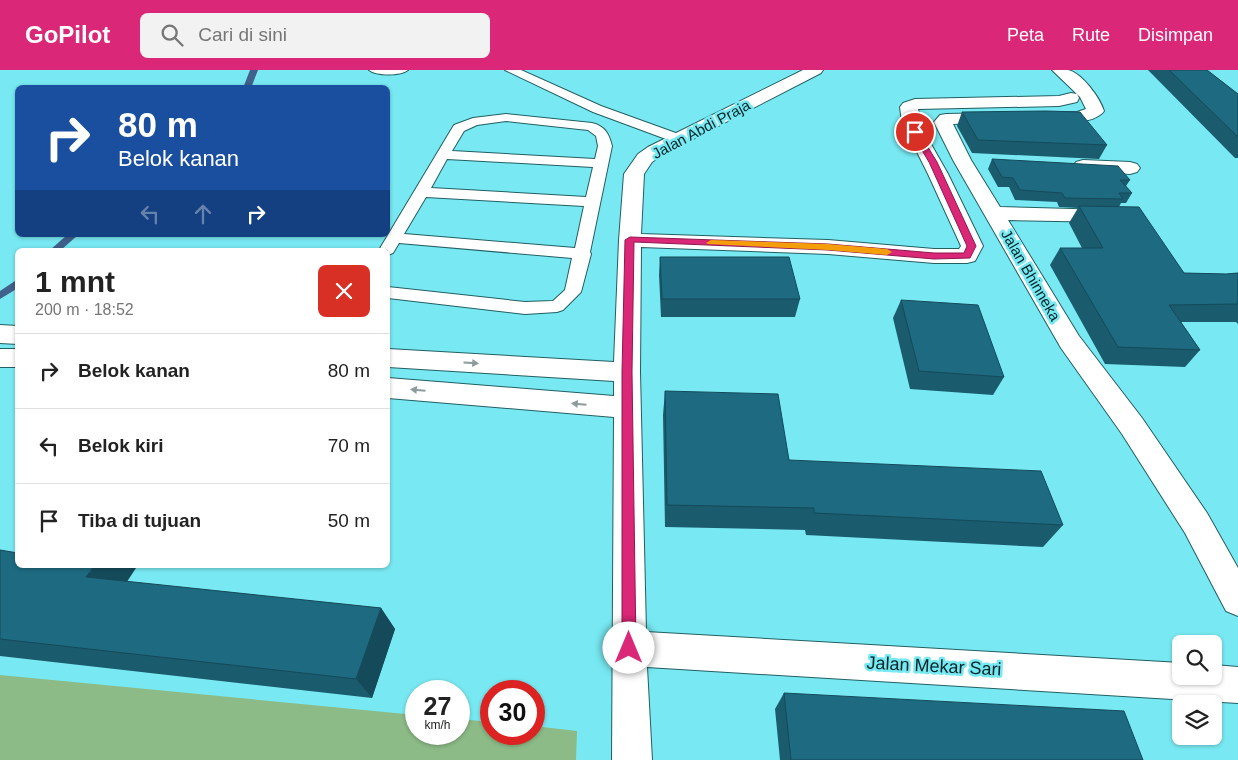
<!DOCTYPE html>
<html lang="id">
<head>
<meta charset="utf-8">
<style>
  :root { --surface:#fff; --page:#f2f2f2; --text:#222; --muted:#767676; --line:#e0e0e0; --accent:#db2777 }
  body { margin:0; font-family:Helvetica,sans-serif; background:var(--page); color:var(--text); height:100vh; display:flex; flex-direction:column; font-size:19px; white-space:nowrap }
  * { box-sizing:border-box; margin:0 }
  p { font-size:16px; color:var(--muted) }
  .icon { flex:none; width:28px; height:28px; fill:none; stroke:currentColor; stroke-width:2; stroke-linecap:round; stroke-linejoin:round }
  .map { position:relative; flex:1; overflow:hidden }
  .sheet { position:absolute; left:15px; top:178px; width:375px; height:320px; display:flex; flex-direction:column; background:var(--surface); border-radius:8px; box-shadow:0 1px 4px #0004 }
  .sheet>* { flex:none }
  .hud { position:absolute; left:15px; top:15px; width:375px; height:152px; border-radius:8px; box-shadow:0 1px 4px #0004; background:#1a4fa0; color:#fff; overflow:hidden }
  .controls { position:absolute; left:1172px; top:565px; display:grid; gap:10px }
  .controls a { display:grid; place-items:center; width:50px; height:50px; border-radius:8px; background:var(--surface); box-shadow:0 1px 4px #0004; font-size:25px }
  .speed { position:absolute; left:405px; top:610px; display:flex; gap:10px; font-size:25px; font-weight:700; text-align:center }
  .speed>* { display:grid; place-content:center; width:65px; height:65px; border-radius:50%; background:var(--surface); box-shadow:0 1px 4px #0004; line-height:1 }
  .speed small { font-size:12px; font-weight:400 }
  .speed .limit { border:8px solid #d22; background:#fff; color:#111 }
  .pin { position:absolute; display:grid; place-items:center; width:42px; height:42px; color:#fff; margin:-21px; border:2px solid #fff; border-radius:50%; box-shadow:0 1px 5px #0007 }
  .me { position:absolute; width:55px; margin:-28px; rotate:0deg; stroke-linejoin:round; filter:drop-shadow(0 0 4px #0008) }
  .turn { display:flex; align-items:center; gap:18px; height:105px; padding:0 20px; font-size:22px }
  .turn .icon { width:65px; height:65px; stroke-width:2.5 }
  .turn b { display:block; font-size:35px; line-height:42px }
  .lanes { display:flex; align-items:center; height:48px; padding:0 20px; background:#0003; justify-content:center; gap:25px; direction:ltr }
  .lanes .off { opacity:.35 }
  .round { display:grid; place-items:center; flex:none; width:52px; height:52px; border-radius:8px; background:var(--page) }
  .head { display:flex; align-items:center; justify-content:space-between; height:85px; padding:0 20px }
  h1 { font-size:30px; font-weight:600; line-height:38px }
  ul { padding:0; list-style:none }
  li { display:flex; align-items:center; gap:15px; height:75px; padding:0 20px; border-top:1px solid var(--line) }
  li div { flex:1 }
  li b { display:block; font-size:19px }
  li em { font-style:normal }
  header { display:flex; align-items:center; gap:30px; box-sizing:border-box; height:70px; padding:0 25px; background:var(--accent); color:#fff }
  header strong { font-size:24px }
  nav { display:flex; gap:28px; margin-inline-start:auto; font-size:18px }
  .search { width:350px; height:45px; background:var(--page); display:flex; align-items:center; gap:12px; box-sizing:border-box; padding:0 18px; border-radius:8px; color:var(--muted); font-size:19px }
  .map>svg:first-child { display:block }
  .green { fill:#8cbb87 }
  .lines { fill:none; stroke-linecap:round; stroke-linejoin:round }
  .stream { fill:#40618b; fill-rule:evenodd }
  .lane-casing { stroke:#215f63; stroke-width:2 }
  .street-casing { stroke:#215f63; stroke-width:2 }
  .lane { fill:#fff; fill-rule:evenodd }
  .street { fill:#fff; fill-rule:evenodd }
  .wall { fill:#1a5b6e }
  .shaded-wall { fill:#154a5a }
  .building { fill:#1e6a80; stroke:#154a5a }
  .oneway { fill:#8c9c9d }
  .route { fill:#db2777; stroke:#8e194d }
  .slow { fill:#f59e0b }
  .labels { text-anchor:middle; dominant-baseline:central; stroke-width:5; stroke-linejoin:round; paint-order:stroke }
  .street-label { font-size:15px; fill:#002326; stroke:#78e9f2 }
  .near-street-label { font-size:18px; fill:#002326; stroke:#78e9f2 }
</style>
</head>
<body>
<header>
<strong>GoPilot</strong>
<div class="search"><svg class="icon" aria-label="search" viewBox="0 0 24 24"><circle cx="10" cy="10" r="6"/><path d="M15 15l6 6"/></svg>Cari di sini</div>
<nav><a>Peta</a><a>Rute</a><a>Disimpan</a></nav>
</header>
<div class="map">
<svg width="1238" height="690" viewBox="0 0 1238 690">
  <rect width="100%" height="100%" fill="#78e9f2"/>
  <polygon class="green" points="0,605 416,645 416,664 459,664 459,649 491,652 491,664 534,664 534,656 577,661 576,690 0,690"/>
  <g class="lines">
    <g class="stream">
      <polygon points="250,0 258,0 251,18 243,18"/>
      <polygon points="67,165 78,165 61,180 50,180"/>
      <polygon points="18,209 18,218 0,229 0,221"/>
    </g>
    <defs>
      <g id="lane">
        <path d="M 369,0 L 408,0 C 401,6 376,6 369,0 Z"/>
        <polygon points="505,0 521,0 601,36 684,66 686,69 684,72 674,72 593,42"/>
        <path d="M 506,44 L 592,53 C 605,56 609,64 612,76 L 590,182 L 591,184 L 581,222 L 563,240 L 557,242 L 525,244 L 388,228 L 388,217 L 525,232 L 553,231 L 565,220 L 572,188 L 399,173 L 393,183 L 388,185 L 388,180 L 379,180 L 454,55 L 473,48 ZM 506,51 L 588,60 L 596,66 L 598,76 L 595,89 L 452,81 L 464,61 L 477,55 ZM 447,89 L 593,97 L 586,127 L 431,118 ZM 426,127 L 584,136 L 575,178 L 404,164 Z"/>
      </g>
      <g id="street">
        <polygon points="803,0 823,0 821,3 662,85 652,92 644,104 641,164 828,170 934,179 959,179 961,176 928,104 902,52 900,37 903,33 915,29 1059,26 1071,23 1077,24 1079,28 1077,32 1059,36 918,39 923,60 948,104 983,176 975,191 967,193 934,193 828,184 641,177 640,302 646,562 1181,593 1181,606 1214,606 1214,595 1238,597 1238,633 647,597 652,690 612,690 614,347 388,328 388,308 614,326 614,311 388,297 388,279 614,292 619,170 624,104 638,84 648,77"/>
        <path d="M 1052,0 C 1057,0 1063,0 1068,0 C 1082,3 1100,28 1104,41 C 1094,55 1054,55 1039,51 L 1036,47 L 1039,43 L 1077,42 L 1086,39 L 1080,27 Z"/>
        <polygon points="997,43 1003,44 1006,48 1003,52 953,54 971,90 1000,137 1110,140 1117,142 1120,146 1117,150 1110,152 1008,150 1079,266 1142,348 1207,443 1238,498 1238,546 1226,541 1185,463 1122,364 1061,278 953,90 934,52 940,45 946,44"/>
        <polygon points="1083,90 1130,92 1137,94 1140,98 1137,102 1130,104 1076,100 1073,96 1076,92"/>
        <polygon points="0,255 18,256 18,274 0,273"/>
        <rect x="0" y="279" width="18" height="18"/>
      </g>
    </defs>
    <use href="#lane" class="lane-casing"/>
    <use href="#street" class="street-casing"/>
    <use href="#lane" class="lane"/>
    <use href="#street" class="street"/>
  </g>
  <g class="wall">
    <polygon points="1148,0 1207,0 1238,24 1238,88 1235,88"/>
    <polygon points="962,42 1107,75 1099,89 972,83 957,56"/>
    <polygon points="992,89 1130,110 1126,116 1132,123 1126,133 1121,133 1119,137 1184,203 1226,204 1238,203 1238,254 1236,252 1181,252 1200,280 1185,297 1105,294 1050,195 1060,178 1082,178 1069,153 1078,138 1059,137 1057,132 1015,130 1009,117 998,117 988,99"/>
    <polygon points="660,187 800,229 795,247 661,247 659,205"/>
    <polygon points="901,230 1004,307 993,325 910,319 893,248"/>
    <polygon points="665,321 789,390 1063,455 1043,477 806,465 805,460 665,457 663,345"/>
    <polygon points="0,480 127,512 381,538 395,559 372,628 0,586"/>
    <polygon points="784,623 1143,690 780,690 775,639"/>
  </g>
  <g class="shaded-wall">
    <polygon points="95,495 138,495 115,530 86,507"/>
    <polygon points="381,538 395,559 372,628 356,609"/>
  </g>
  <g class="building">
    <polygon points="1169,0 1207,0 1238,24 1238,67"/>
    <polygon points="1046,41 1080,42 1107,75 978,70 962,42"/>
    <polygon points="992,89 1118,96 1130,110 1120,110 1132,123 1119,123 1123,129 1065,128 1062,123 1020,120 1013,108 1002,107"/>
    <polygon points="1079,136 1139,137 1184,203 1226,204 1238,203 1238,234 1169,235 1200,280 1118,277 1060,178 1103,178"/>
    <polygon points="660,187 789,187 800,229 662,229"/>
    <polygon points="901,230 978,235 1004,307 919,301"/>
    <polygon points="665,321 778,324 789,390 1041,401 1063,455 814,443 814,438 667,435"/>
    <polygon points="0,480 18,483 18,495 95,495 86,507 381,538 356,609 0,569"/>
    <polygon points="784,623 1124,641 1143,690 791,690"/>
  </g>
  <defs><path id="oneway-solid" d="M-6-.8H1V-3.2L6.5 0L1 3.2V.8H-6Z" transform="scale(1.25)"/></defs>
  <g class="oneway">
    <use href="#oneway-solid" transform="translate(471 293) rotate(3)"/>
    <use href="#oneway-solid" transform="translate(418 320) rotate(-175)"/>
    <use href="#oneway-solid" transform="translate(579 334) rotate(-175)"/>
  </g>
  <polygon class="route" points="912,61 918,61 937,92 976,176 970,188 934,189 828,180 634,172 632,302 636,578 634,583 629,585 624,583 622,578 622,302 625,170 630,167 828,174 934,183 964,183 967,176 929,92 911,62"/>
  <polygon class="slow" points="711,170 828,174 887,179 892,182 887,185 828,180 708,174 706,173"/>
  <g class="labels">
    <g class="street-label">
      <text transform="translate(701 59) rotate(-28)">Jalan Abdi Praja</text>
      <text transform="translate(1031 205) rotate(60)">Jalan Bhinneka</text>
    </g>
    <g class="near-street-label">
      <text transform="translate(934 596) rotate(3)">Jalan Mekar Sari</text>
    </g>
  </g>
</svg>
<div class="controls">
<a><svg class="icon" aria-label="search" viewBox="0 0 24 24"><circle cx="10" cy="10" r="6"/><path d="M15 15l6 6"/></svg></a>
<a><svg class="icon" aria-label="layers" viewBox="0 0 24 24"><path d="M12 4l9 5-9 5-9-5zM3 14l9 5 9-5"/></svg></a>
</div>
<div class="speed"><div>27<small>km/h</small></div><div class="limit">30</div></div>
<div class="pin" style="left:915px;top:62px;background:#d93025"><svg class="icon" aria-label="arrive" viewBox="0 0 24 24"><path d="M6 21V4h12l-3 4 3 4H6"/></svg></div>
<svg class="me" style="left:629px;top:578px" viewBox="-20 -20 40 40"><circle r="19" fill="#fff"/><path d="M0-13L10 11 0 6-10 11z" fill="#db2777"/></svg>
<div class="hud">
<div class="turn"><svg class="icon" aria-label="right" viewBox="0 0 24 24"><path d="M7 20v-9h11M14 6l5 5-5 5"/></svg><div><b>80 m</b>Belok kanan</div></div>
<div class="lanes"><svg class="icon off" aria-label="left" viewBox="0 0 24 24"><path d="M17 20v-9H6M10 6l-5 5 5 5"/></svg><svg class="icon off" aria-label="ahead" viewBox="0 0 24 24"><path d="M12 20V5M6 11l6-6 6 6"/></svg><svg class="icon" aria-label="right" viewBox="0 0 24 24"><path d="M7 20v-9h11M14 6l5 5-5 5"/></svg></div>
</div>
<section class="sheet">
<div class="head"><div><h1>1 mnt</h1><p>200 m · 18:52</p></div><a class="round" style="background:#d93025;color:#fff"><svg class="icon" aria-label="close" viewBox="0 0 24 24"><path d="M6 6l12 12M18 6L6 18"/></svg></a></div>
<ul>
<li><svg class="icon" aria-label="right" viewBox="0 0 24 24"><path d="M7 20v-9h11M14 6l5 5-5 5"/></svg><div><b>Belok kanan</b></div><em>80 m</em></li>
<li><svg class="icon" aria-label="left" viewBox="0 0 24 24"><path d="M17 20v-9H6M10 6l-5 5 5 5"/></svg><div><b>Belok kiri</b></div><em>70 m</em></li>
<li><svg class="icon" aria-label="arrive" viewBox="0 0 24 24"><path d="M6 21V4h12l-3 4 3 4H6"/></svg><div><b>Tiba di tujuan</b></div><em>50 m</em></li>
</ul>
</section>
</div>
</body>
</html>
